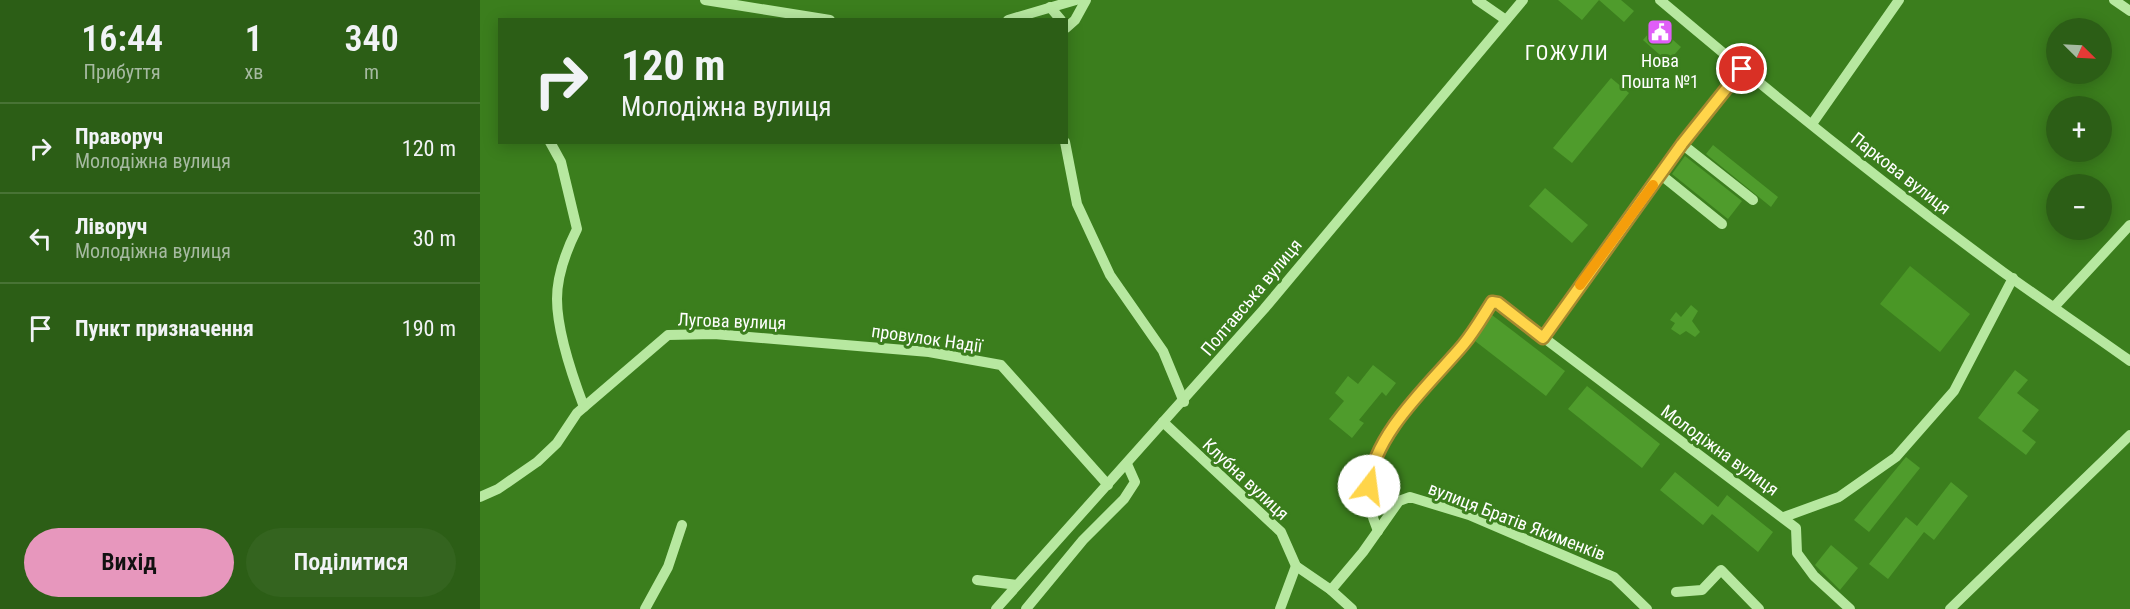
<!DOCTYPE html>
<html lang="uk">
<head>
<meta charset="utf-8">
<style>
  :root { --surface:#2c5e16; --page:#34641f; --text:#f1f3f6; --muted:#a6baa1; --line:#487335; --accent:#e797bd }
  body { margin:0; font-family:"Roboto Condensed",sans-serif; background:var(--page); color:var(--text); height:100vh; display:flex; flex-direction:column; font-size:22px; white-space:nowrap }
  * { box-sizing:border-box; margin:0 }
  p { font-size:20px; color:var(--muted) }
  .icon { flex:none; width:33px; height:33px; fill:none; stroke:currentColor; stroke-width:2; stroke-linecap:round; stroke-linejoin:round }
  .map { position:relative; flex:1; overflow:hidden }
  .drawer { display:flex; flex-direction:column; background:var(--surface); width:480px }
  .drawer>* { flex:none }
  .guide { position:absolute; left:18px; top:18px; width:570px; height:126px; border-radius:0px; box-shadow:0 3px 15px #0003; background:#2c5e16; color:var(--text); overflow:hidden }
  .needle { width:39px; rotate:114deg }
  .tools { position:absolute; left:1566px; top:18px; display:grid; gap:12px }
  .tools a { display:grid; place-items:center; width:66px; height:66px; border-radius:50%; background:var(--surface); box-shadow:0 3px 15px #0003; font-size:30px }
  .pin { position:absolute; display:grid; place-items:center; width:51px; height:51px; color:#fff; margin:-26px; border:3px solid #fff; border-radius:50%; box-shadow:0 2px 6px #0007 }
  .me { position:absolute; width:66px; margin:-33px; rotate:15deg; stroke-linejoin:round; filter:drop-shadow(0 0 4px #0008) }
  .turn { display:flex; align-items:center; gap:21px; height:126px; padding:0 24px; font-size:27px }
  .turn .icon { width:78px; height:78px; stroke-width:2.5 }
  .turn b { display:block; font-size:42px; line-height:51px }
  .eta { display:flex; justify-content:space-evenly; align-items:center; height:102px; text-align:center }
  .eta b { font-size:36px; font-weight:600; line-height:42px }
  .button { display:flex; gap:12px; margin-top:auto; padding:12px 24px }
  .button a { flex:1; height:69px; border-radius:36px; background:var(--accent); color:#111; font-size:24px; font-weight:600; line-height:69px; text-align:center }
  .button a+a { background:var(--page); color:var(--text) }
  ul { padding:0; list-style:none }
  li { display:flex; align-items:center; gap:18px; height:90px; padding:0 24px; border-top:2px solid var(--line) }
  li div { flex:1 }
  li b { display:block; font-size:22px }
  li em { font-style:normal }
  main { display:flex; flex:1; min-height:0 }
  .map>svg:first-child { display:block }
  .green { fill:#4a9726 }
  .building { fill:#4f9c2c }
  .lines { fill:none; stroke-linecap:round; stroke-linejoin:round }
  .minor { stroke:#b7e8a0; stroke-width:10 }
  .route-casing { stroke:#a68a30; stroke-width:15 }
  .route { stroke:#ffd54a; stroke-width:10 }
  .slow { stroke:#f59e0b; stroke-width:10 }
  .labels { text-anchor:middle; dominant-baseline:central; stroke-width:6; stroke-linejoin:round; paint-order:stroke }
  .poi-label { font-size:18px; fill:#fff; stroke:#3b7e1d }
  .street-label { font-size:18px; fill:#fff; stroke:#3b7e1d }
  .quarter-label { font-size:21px; letter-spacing:1.5px; fill:#fff; stroke:#3b7e1d }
</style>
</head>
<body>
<main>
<section class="drawer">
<div class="eta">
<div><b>16:44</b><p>Прибуття</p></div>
<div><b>1</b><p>хв</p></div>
<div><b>340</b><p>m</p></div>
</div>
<ul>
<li><svg class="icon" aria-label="right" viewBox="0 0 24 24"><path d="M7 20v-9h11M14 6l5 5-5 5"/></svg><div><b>Праворуч</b><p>Молодіжна вулиця</p></div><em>120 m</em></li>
<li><svg class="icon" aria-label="left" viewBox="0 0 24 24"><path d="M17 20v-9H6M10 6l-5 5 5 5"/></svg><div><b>Ліворуч</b><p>Молодіжна вулиця</p></div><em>30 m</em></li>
<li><svg class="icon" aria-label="arrive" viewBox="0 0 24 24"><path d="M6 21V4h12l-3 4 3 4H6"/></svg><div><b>Пункт призначення</b></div><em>190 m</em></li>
</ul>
<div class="button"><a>Вихід</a><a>Поділитися</a></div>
</section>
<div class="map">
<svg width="1650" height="609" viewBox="0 0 1650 609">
  <rect width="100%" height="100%" fill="#3b7e1d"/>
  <polygon class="green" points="1430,266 1490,314 1460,352 1400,304"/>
  <g class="building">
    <polygon points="1078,0 1141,0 1154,11 1144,22 1119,0 1102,20"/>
    <polygon points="1176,25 1201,47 1188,62 1163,40"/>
    <polygon points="1131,78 1149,93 1092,163 1073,148"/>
    <polygon points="1233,145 1298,197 1291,207 1226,154"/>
    <polygon points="1205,156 1262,201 1248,219 1192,174"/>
    <polygon points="1065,188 1108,225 1092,243 1049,206"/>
    <polygon points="1211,305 1218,311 1212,321 1220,332 1215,337 1206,331 1200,335 1191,329 1195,323 1190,320 1196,312 1201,317"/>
    <polygon points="1012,315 1085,371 1066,396 995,341"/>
    <polygon points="893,365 916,383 906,396 902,392 879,420 884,423 872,438 849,419 864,401 855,393 868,376 878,384"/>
    <polygon points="1535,370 1548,380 1537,393 1559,410 1542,431 1556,442 1546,455 1498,418"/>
    <polygon points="1107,386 1180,444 1162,468 1088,409"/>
    <polygon points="1426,457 1440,468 1389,532 1374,520"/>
    <polygon points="1195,472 1238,507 1247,495 1293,532 1278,552 1232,514 1223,525 1180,490"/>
    <polygon points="1471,482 1488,496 1454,540 1444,532 1408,579 1389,564 1426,517 1437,526"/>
    <polygon points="1351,545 1378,568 1360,590 1335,565"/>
  </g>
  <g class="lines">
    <g class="minor">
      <polyline points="225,0 350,20"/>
      <polyline points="997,0 1026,20"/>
      <path d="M 1180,0 C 1291,94 1406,186 1523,272 C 1565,302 1608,331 1650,361"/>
      <polyline points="1634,0 1650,11"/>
      <polyline points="570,7 581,20"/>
      <polyline points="528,20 596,0"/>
      <polyline points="586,28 595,20 606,0"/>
      <polyline points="1332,124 1419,0"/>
      <path d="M 70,142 L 81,162 L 97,229 C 87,249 77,276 77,299 C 77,330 93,378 104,407"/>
      <polyline points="585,142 597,204 630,275 683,351 704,402"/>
      <polyline points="1202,144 1273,200"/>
      <polyline points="1180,174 1242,224"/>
      <polyline points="1574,307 1650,225"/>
      <polyline points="1063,338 1202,144 1262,69"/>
      <polyline points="683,422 801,532 816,566 851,590 872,609"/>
      <polyline points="0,497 18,489 57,462 77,443 97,413 188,335 234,334 449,352 521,365 628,485"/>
      <polyline points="1304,517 1359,497 1416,457 1474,391 1533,278"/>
      <path d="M 898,531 C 890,512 884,489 891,469 C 908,420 952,383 984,344 C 994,331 1003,316 1012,302 L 1031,313 L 1316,528 L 1317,553 L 1334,576 L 1370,609"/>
      <polyline points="497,580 537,585"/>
      <polyline points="851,590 883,552 919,501 930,497 989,515 1134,577 1167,609"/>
      <polyline points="1196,592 1222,590 1241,570 1279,609"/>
      <polyline points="165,609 188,567 202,525"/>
      <polyline points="516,609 784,309 1043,0"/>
      <polyline points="546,609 603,540 644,499 655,482 647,464"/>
      <polyline points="800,609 816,566"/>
      <polyline points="1470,609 1650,435"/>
    </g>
  </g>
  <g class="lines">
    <defs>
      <path id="route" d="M 889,486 C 893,434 951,383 983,345 C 994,332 1003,316 1012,302 L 1018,303 L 1063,338 L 1202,144 L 1262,69"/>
    </defs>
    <use href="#route" class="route-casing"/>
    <use href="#route" class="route"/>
    <polyline class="slow" points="1100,285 1173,185"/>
  </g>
  <defs>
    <symbol id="civic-square" viewBox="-11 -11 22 22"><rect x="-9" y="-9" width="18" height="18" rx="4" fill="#e05ef8" stroke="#3b7e1d"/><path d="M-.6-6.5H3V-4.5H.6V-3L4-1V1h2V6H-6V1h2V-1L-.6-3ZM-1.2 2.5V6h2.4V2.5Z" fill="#fff"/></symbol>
  </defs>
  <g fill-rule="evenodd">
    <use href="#civic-square" x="1165" y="17" width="30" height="30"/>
  </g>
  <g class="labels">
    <g class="poi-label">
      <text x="1180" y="60">Нова<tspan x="1180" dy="21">Пошта №1</tspan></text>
    </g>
    <g class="street-label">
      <text transform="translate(1421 173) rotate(38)">Паркова вулиця</text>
      <text transform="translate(771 297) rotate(-50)">Полтавська вулиця</text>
      <text transform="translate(252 321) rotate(2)">Лугова вулиця</text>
      <text transform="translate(447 338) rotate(8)">провулок Надії</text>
      <text transform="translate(1240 450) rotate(36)">Молодіжна вулиця</text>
      <text transform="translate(766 479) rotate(43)">Клубна вулиця</text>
      <text transform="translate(1037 521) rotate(21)">вулиця Братів Якименків</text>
    </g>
    <g class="quarter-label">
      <text x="1087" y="53">ГОЖУЛИ</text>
    </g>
  </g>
</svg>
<div class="tools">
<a><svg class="needle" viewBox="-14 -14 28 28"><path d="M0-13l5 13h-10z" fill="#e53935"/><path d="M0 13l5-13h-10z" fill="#a6baa1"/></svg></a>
<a>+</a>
<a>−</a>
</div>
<div class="pin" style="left:1262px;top:69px;background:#d93025"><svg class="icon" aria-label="arrive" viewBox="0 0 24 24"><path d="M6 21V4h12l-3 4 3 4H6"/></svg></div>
<svg class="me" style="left:889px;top:486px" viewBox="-20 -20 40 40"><circle r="19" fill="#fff"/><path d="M0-13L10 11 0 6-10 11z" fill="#ffd54a"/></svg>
<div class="guide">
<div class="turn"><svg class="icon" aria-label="right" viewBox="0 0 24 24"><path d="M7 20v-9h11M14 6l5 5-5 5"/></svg><div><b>120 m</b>Молодіжна вулиця</div></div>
</div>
</div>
</main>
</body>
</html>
